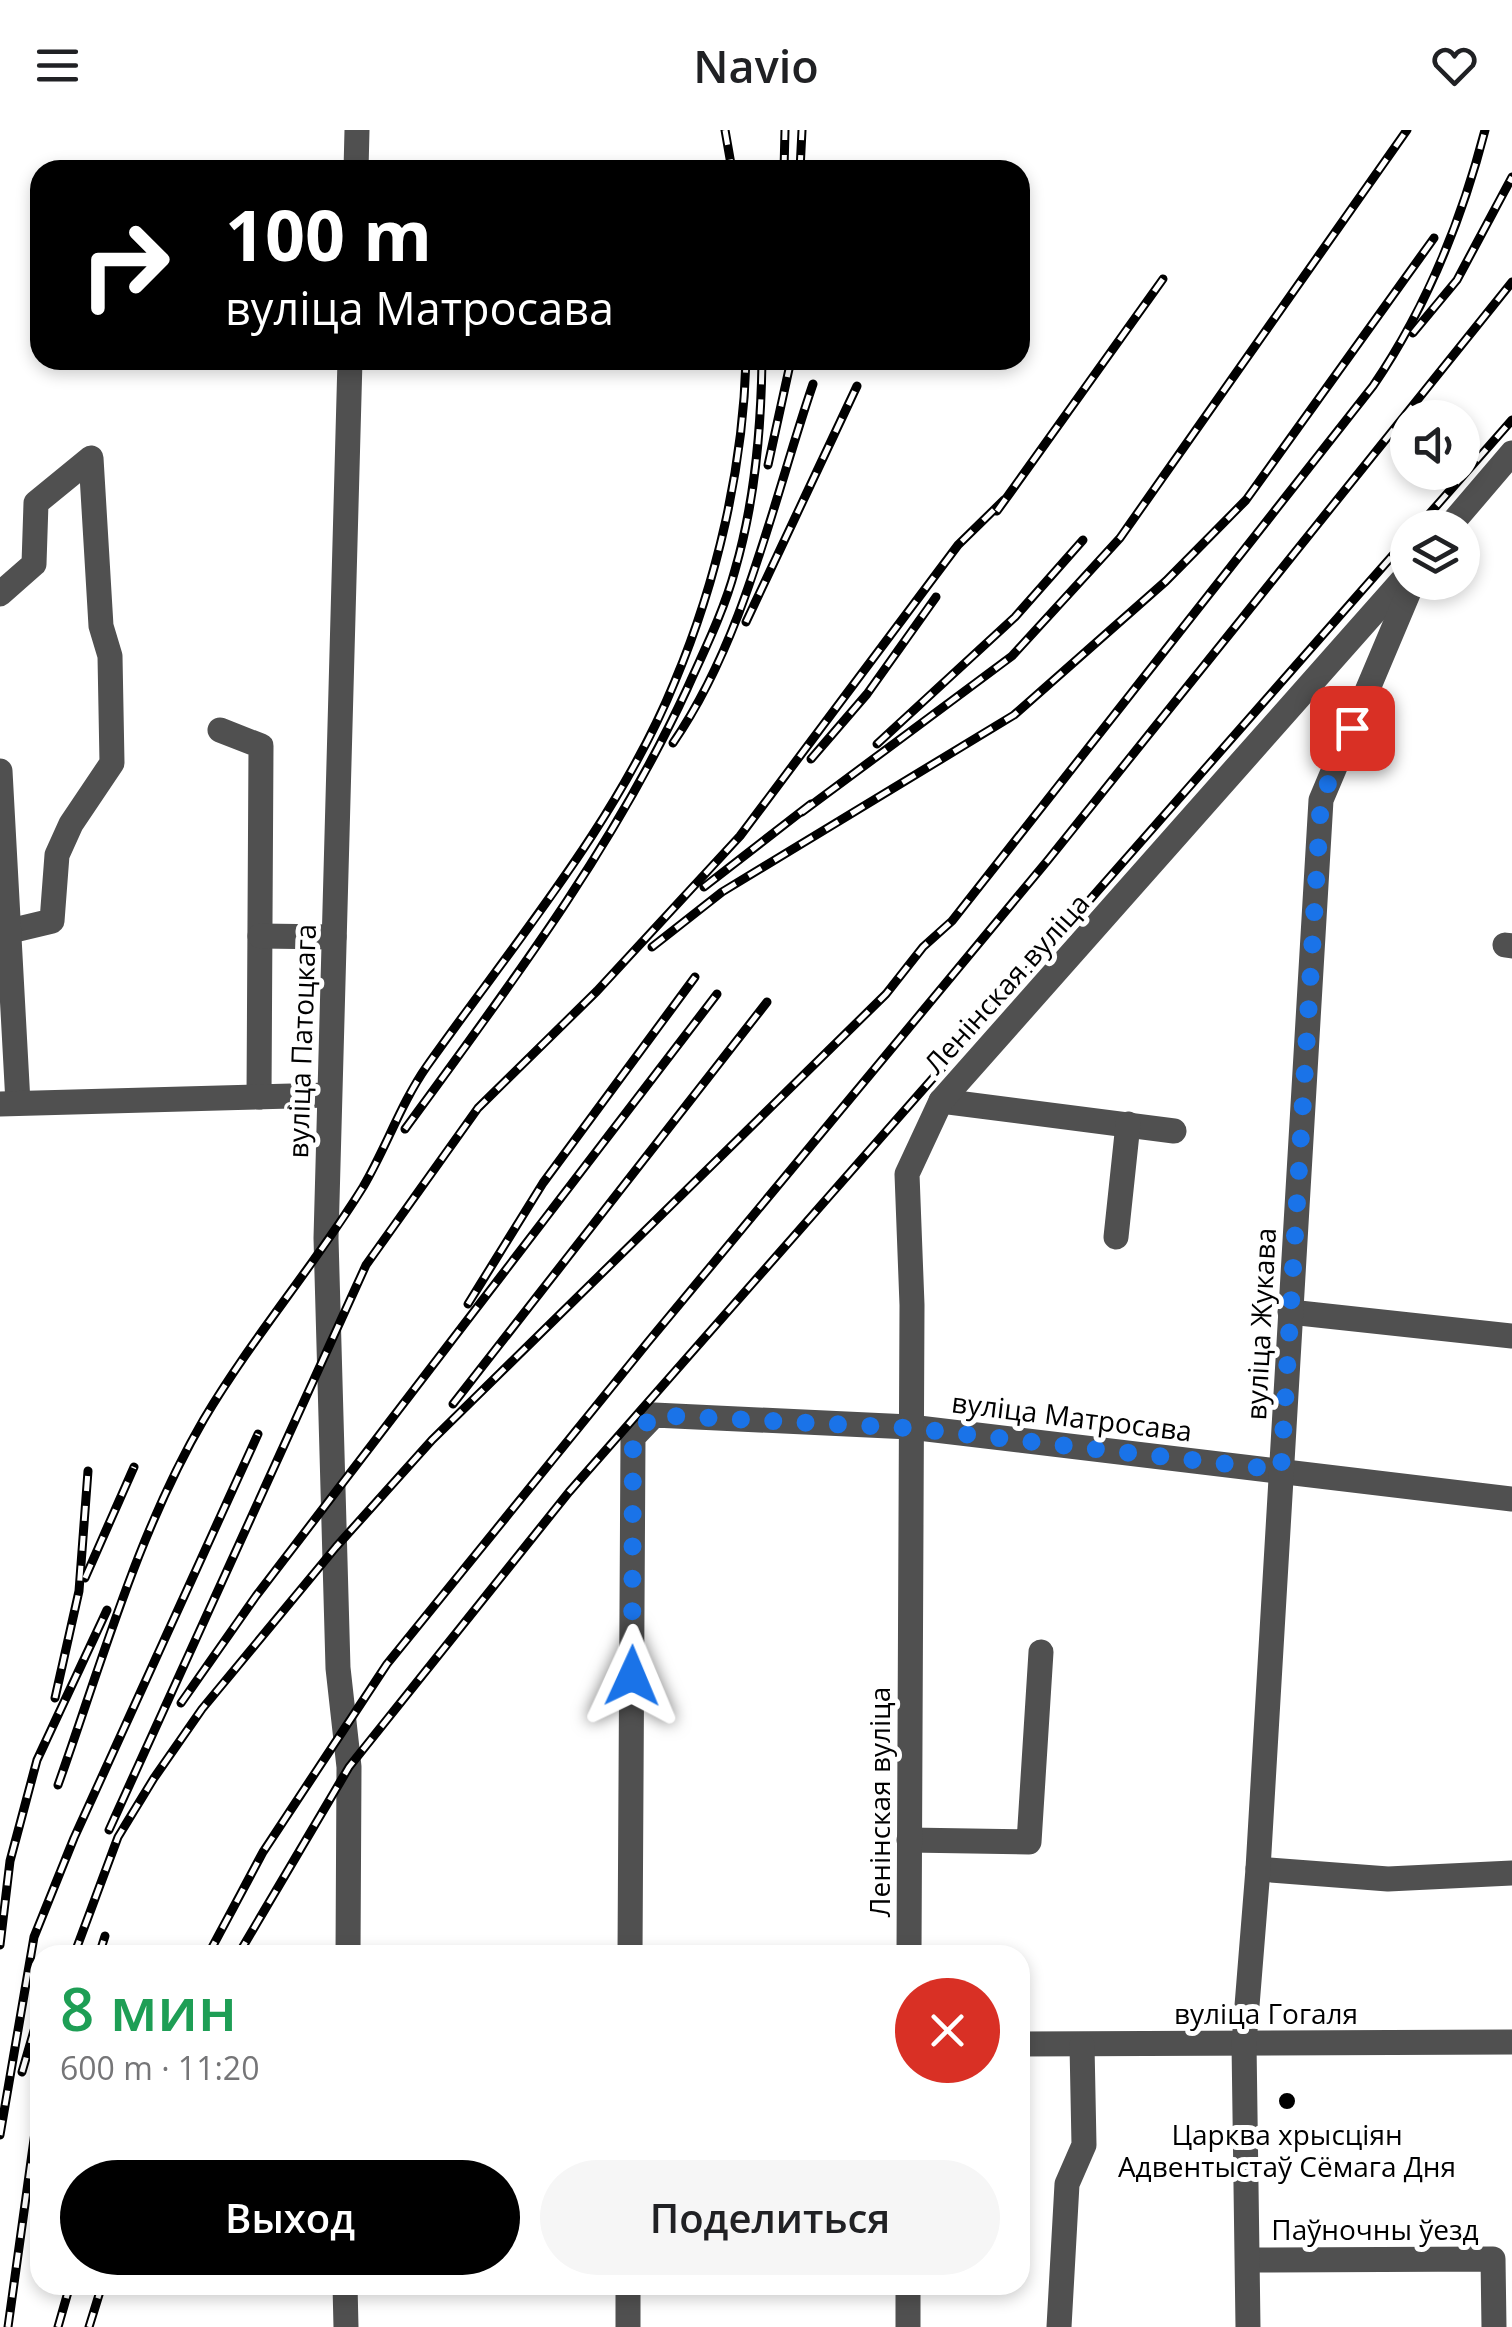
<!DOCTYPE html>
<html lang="ru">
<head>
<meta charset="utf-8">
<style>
  :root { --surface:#fff; --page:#f6f6f6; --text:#202124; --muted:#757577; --accent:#000 }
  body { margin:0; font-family:"Open Sans",sans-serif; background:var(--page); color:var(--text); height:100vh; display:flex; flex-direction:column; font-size:38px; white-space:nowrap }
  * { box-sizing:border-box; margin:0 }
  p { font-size:32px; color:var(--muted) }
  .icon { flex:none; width:55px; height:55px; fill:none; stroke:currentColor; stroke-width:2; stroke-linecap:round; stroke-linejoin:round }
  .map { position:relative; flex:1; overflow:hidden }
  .details { position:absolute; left:30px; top:1815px; width:1000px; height:350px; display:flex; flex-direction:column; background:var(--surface); border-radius:30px; box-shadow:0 5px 15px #0003 }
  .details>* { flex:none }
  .guide { position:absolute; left:30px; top:30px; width:1000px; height:210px; border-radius:30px; box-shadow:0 5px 15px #0003; background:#000; color:#fff; overflow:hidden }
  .controls { position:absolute; left:1390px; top:270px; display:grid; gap:20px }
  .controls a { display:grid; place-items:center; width:90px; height:90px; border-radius:50%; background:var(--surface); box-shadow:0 5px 15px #0003; font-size:50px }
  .pin { position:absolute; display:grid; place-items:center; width:85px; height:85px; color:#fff; margin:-42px; border-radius:20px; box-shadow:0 5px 15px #0006 }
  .me { position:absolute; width:110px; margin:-55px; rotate:1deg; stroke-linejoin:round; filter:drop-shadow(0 0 8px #0008) }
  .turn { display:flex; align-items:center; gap:35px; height:210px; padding:0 30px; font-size:45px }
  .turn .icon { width:130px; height:130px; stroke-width:2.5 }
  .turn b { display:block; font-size:70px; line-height:85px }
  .round { display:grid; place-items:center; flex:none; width:105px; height:105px; border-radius:52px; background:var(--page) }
  .head { display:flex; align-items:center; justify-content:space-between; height:170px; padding:0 30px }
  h1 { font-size:60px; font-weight:600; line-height:75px; color:#1e9e55 }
  .action { display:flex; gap:20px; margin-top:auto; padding:20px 30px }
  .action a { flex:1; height:115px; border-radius:60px; background:var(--accent); color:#fff; font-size:40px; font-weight:600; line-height:115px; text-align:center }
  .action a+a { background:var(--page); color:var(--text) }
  header { display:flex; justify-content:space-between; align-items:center; height:130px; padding:0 30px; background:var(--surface); font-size:45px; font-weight:600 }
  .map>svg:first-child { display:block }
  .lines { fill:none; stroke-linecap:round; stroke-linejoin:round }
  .minor { stroke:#505050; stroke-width:25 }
  .rail-casing { stroke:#000; stroke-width:9 }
  .rail { stroke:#fff; stroke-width:5; stroke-dasharray:15; stroke-linecap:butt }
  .route { stroke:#1a73e8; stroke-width:18; stroke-dasharray:0 32.4 }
  .poi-dot { fill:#000; stroke:#fff; stroke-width:4 }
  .labels { text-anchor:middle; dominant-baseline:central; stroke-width:10; stroke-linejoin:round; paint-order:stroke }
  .street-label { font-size:28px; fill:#000; stroke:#fff }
  .poi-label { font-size:28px; fill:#000; stroke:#fff }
</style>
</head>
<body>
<header><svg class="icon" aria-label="menu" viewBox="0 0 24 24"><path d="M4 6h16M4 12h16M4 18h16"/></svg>Navio<svg class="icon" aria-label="heart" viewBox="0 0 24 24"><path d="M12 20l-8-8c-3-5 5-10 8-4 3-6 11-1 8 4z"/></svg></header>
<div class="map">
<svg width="1512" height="2197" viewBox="0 0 1512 2197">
  <rect width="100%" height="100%" fill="#fff"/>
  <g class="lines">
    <g class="minor">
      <polyline points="356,40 357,0"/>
      <polyline points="1448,398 1512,323"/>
      <polyline points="0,464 34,434 36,373 91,328 101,496 110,526 112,633 71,694 57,725 52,791 6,802"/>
      <polyline points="220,600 261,616 259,967"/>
      <polyline points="0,641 18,973"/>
      <polyline points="260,806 334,807"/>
      <polyline points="1505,815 1512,816"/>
      <polyline points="941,971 1174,1001"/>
      <polyline points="0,974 329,965"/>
      <polyline points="1116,1107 1128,994"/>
      <polyline points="1290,1182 1512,1206"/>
      <polyline points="909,1710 1029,1712 1041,1522"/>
      <polyline points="1258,1739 1388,1749 1512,1743"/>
      <polyline points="348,1825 349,1637 338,1538 326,1108 350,230"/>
      <polyline points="630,1825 633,1307 654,1285 910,1297 1512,1369"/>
      <polyline points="909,1825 912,1175 907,1044 941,971 1408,444"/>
      <polyline points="1020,1914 1512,1912"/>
      <polyline points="1248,2130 1493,2129 1494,2197"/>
      <polyline points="345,2155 346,2197"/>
      <polyline points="628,2197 628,2155"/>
      <polyline points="908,2197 908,2155"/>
      <polyline points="1059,2197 1067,2054 1084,2015 1082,1915"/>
      <polyline points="1248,2197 1244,1913 1258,1739 1321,670 1413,452"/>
    </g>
    <defs>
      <g id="rail">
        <polyline points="725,0 732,40"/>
        <polyline points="784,40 785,0"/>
        <polyline points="800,40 802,0"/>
        <polyline points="1413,203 1457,150 1512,47"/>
        <polyline points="768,335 791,230"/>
        <polyline points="997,381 1163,149"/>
        <polyline points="1417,398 1512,290"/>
        <polyline points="746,492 857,256"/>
        <path d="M 673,613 C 745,508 772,374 813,254"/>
        <polyline points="877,614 1015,487 1083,410"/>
        <polyline points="811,629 867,564 936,467"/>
        <polyline points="802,682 1012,526 1120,408 1407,0"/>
        <polyline points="704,757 811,674"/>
        <polyline points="652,817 722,762 1014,585 1166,451 1246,370 1434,108"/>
        <path d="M 405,999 C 508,858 613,719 687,559 C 704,521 724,481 735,440 C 755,371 761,301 762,230"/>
        <polyline points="468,1174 543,1053 695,847"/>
        <polyline points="453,1274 767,872"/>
        <polyline points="85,1448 134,1337"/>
        <polyline points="55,1568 79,1461 88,1341"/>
        <polyline points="181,1573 256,1466 717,864"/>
        <path d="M 58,1655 C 102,1532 138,1402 204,1289 C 252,1208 314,1136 363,1057 C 386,1018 401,973 427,936 C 514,813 618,691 675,551 C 717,451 743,338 746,230"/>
        <polyline points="109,1700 366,1135 478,978 597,861 740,706 958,415 1004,370"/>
        <polyline points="0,1815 10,1731 37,1630 107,1480"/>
        <path d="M 74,1825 L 118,1707 L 154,1648 L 202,1579 L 336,1417 L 432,1310 L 886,864 L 923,817 L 952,791 L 1373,256 C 1425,180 1462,89 1485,0"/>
        <polyline points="99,1825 105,1806"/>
        <polyline points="208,1825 263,1722 387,1534 648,1212 1048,730 1512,152"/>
        <polyline points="238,1825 349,1637 569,1362 1408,408"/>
        <polyline points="22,1942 40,1880"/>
        <polyline points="0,2005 34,1807 74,1708 258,1304"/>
        <polyline points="8,2197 40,1966"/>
        <polyline points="58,2197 70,2155"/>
        <polyline points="89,2197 102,2155"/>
      </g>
    </defs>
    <use href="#rail" class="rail-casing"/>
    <use href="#rail" class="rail"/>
  </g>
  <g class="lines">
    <polyline class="route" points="632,1546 633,1307 654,1285 910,1298 1281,1340 1321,670 1352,598"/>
  </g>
  <circle class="poi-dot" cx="1287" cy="1971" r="10"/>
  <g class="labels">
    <g class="street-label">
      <text transform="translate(1006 853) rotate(-48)">Ленінская вуліца</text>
      <text transform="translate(301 911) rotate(-88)">вуліца Патоцкага</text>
      <text transform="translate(1260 1194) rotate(-87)">вуліца Жукава</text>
      <text transform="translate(1072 1286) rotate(7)">вуліца Матросава</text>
      <text transform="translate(879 1672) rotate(-90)">Ленінская вуліца</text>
      <text x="1266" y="1883">вуліца Гогаля</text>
      <text x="1375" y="2099">Паўночны ўезд</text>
    </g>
    <g class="poi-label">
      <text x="1287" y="2004">Царква хрысціян<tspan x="1287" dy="32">Адвентыстаў Сёмага Дня</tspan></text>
    </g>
  </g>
</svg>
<div class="controls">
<a><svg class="icon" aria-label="sound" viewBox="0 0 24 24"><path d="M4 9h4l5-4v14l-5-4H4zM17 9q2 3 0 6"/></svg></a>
<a><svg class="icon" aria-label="layers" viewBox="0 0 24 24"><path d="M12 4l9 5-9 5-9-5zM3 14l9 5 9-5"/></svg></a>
</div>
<div class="pin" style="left:1352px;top:598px;background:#d93025"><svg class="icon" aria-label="arrive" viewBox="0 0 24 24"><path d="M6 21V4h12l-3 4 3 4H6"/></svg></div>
<svg class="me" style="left:632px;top:1546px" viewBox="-20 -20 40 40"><path d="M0-17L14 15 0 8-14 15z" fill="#1a73e8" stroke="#fff" stroke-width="4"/></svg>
<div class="guide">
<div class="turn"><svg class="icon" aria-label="right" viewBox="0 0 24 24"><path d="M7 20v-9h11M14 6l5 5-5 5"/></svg><div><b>100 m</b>вуліца Матросава</div></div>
</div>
<section class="details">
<div class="head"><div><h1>8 мин</h1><p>600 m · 11:20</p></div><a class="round" style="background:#d93025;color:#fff"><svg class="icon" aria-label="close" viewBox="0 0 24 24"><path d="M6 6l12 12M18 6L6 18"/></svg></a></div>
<div class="action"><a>Выход</a><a>Поделиться</a></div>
</section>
</div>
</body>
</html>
